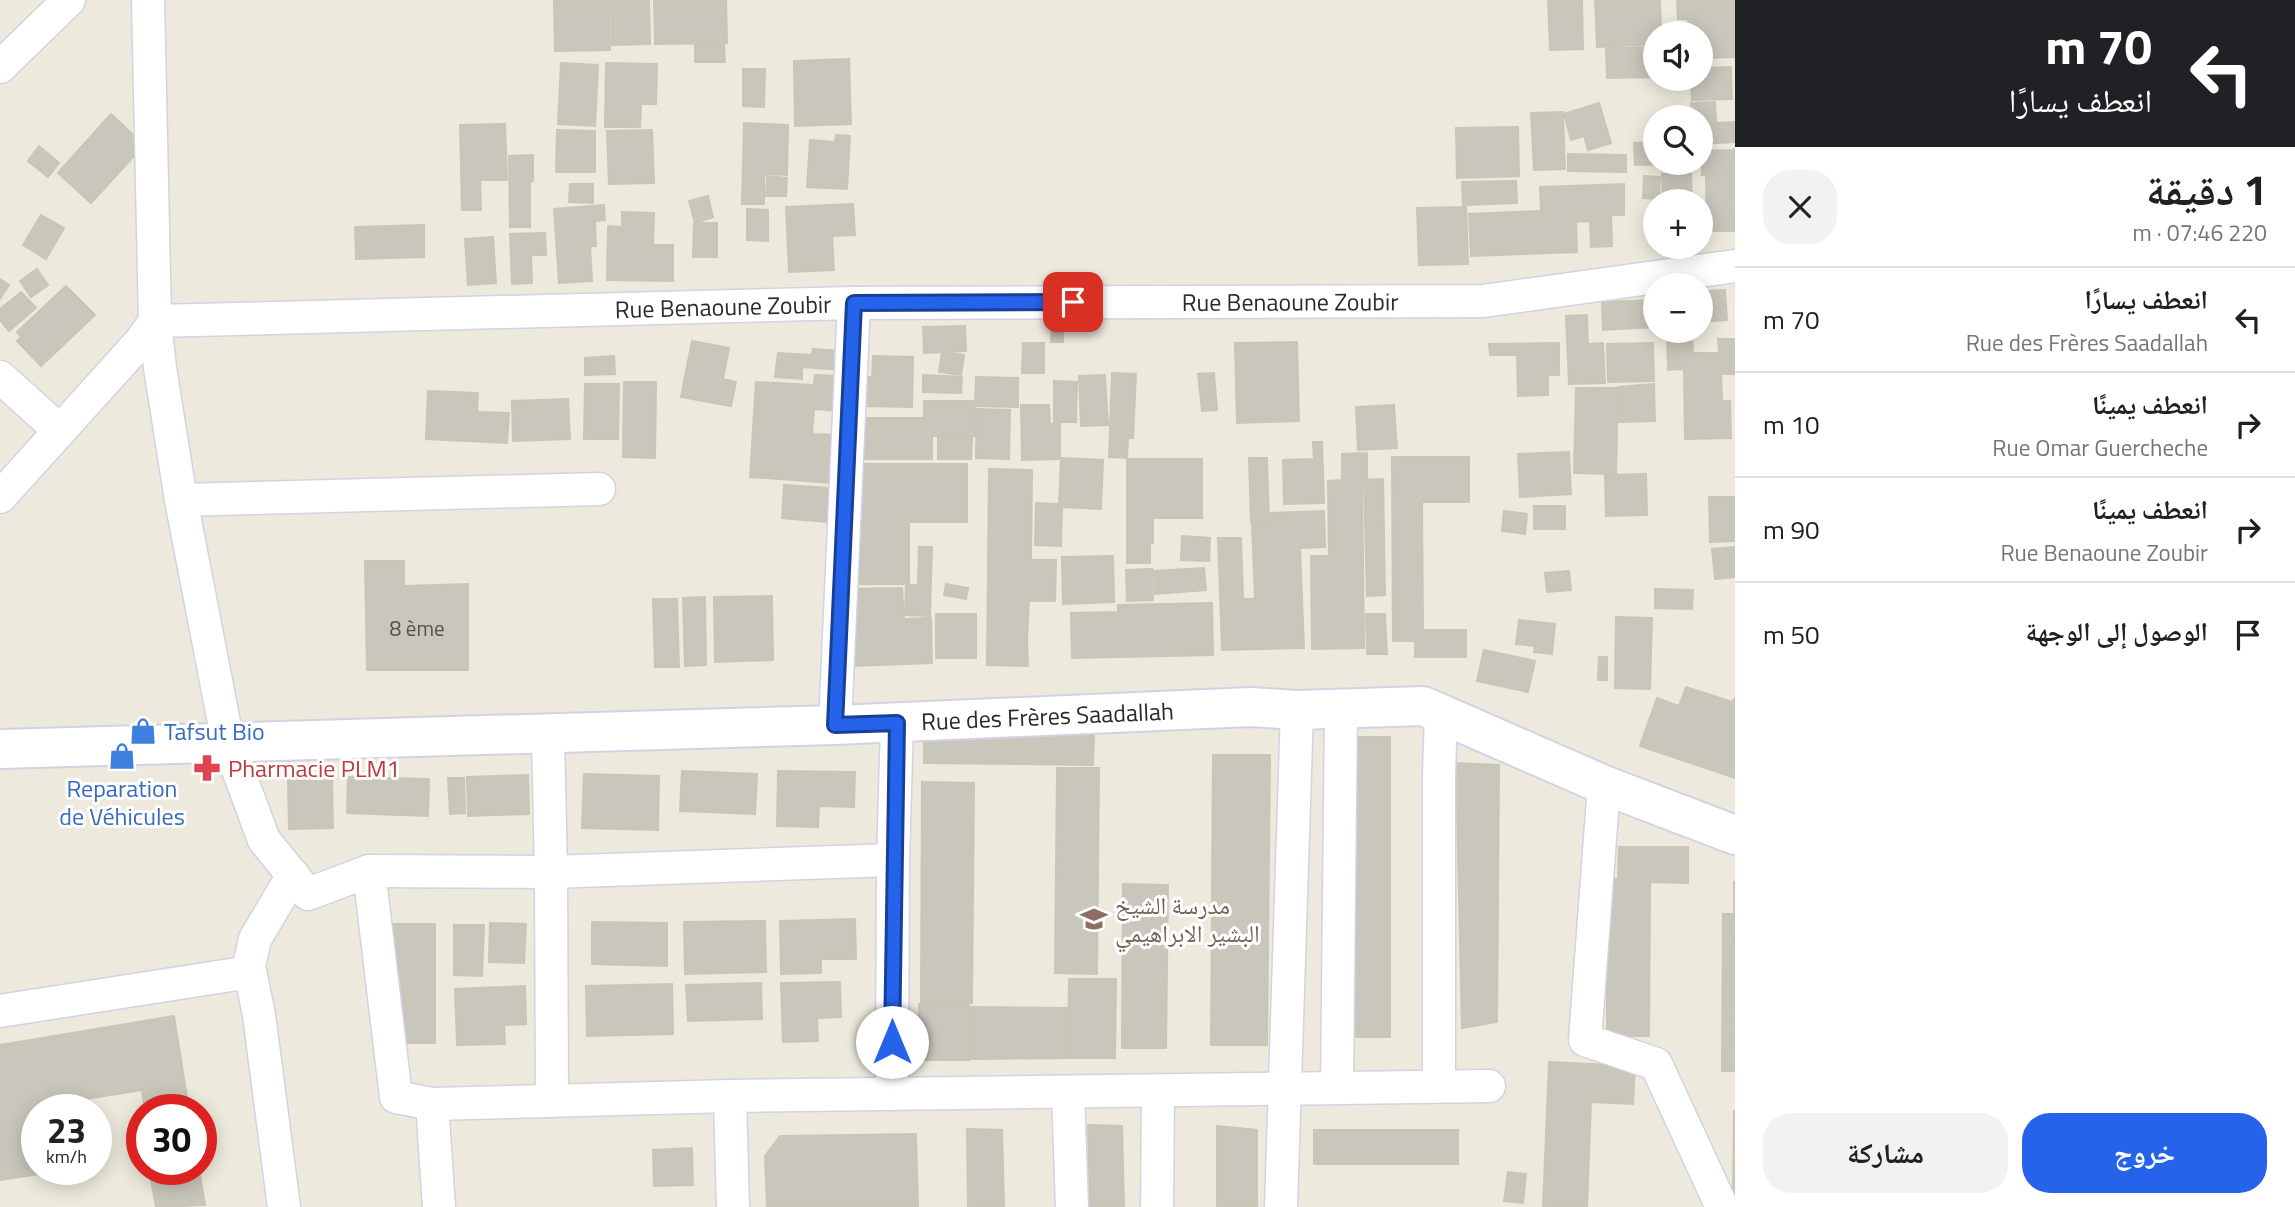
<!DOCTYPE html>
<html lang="ar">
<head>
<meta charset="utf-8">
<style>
  :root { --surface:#fff; --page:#f2f2f2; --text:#202124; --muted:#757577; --line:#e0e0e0; --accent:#2563eb }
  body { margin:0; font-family:"Titillium Web","Noto Naskh Arabic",sans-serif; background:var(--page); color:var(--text); direction:rtl; height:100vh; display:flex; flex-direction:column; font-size:26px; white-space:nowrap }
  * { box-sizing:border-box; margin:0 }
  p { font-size:23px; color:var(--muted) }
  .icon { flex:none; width:38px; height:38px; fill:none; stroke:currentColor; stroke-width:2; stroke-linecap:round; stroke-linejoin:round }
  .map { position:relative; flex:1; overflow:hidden; direction:ltr }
  .panel { display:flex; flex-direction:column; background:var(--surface); width:560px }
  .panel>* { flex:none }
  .banner { background:#202124; color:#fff; overflow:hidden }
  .controls { position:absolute; left:1643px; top:21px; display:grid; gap:14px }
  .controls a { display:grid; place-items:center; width:70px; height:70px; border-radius:50%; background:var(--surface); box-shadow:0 4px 18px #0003; font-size:35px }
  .speed { position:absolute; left:21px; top:1094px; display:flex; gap:14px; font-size:35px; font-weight:700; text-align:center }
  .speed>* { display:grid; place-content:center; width:91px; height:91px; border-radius:50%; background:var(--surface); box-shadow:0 4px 18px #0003; line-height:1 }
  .speed small { font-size:18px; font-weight:400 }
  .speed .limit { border:10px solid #d22; background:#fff; color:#111 }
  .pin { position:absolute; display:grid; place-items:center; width:60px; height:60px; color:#fff; margin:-30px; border-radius:14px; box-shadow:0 4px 10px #0006 }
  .me { position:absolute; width:77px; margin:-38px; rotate:0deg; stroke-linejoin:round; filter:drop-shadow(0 0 5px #0008) }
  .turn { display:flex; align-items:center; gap:24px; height:147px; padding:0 28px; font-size:32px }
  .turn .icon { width:91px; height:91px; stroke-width:2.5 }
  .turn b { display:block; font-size:49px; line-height:60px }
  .round { display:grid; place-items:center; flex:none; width:74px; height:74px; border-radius:28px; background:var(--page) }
  .headline { display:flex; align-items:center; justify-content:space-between; height:119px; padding:0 28px }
  h1 { font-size:42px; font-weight:700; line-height:52px }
  .primary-button { display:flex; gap:14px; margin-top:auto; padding:14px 28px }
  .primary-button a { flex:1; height:80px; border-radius:28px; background:var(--accent); color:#fff; font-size:28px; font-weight:700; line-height:80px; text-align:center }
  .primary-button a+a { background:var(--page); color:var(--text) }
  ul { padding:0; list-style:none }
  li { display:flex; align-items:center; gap:21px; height:105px; padding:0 28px; border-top:2px solid var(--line) }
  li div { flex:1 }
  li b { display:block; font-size:26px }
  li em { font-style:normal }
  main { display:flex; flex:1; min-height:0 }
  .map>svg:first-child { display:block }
  .building { fill:#c9c6bc; stroke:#c9c6b6; stroke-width:2 }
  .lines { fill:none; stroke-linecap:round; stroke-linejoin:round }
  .minor-casing { stroke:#d2d2e4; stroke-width:35 }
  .tertiary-casing { stroke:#d2d2e4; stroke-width:42 }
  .minor { stroke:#fff; stroke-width:32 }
  .tertiary { stroke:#fff; stroke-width:38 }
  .route-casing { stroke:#184099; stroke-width:18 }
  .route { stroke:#2563eb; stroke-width:12 }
  .labels { text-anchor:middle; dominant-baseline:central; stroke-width:6; stroke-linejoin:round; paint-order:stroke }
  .number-label { font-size:21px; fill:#52524f }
  .street-label { font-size:24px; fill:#2b2b2b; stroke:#fff }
  .shop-label { font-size:24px; fill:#366cbe; stroke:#fff; text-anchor:start }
  .health-label { font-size:24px; fill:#be3a42; stroke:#fff; text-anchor:start }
  .education-label { font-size:24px; fill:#785e54; stroke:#fff; text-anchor:start }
</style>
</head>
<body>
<main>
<section class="panel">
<div class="banner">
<div class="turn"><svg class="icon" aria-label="left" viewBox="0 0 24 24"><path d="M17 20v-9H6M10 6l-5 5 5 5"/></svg><div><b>70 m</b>انعطف يسارًا</div></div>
</div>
<div class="headline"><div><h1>1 دقيقة</h1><p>220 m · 07:46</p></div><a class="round"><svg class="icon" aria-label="close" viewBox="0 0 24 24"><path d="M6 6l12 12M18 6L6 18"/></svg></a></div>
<ul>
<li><svg class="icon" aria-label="left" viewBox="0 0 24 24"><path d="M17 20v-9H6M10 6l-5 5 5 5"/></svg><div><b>انعطف يسارًا</b><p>Rue des Frères Saadallah</p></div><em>70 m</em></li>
<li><svg class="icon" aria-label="right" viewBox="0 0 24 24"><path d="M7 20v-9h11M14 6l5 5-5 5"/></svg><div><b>انعطف يمينًا</b><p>Rue Omar Guercheche</p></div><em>10 m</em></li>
<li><svg class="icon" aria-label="right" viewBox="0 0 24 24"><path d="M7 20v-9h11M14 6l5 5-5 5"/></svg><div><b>انعطف يمينًا</b><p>Rue Benaoune Zoubir</p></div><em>90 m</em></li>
<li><svg class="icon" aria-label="arrive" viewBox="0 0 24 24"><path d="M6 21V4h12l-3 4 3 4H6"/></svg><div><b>الوصول إلى الوجهة</b></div><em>50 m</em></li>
</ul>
<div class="primary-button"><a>خروج</a><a>مشاركة</a></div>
</section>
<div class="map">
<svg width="1735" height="1207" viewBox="0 0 1735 1207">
  <rect width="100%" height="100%" fill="#edeadd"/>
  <g class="building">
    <polygon points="554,0 609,0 610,50 555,51"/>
    <polygon points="611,0 649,0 650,44 612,45"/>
    <polygon points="654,0 726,0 727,43 655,44"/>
    <polygon points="1548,0 1582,0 1583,49 1550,50"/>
    <polygon points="1595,0 1660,0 1661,33 1656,33 1656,44 1597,47"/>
    <polygon points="1677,0 1735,0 1735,57 1701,58 1701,33 1689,33 1688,19 1678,19"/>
    <polygon points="724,44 725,62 695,62 695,45"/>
    <polygon points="1656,47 1656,77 1607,78 1606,48"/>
    <polygon points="849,59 851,124 795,126 794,61"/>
    <polygon points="561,63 598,65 595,126 558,124"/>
    <polygon points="606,63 657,64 656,104 641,104 640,127 605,127"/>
    <polygon points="1731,67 1732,99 1692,100 1691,79 1701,79 1701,68"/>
    <polygon points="743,69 765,69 764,107 743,106"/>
    <polygon points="1715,102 1716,123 1734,122 1735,142 1701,144 1701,117 1692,117 1691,103"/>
    <polygon points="1599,103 1611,143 1588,150 1584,136 1571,140 1564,114"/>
    <polygon points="1563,112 1565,169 1534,170 1531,113"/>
    <polygon points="111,114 144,145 91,203 58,173"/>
    <polygon points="744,123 788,125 787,175 764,174 764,204 742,204"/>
    <polygon points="505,124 507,180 480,180 481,210 462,210 460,125"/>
    <polygon points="1518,127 1519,176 1457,178 1456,128"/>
    <polygon points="557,130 595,131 595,172 556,172"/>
    <polygon points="652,130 654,183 609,184 607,131"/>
    <polygon points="836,135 850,136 847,189 807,187 810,140 835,142"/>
    <polygon points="1656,142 1656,163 1668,164 1635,165 1634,143"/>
    <polygon points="39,146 59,163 48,177 28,161"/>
    <polygon points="1734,148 1735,231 1707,231 1706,175 1702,175 1702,151 1734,150"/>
    <polygon points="1568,154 1626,155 1626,172 1568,171"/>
    <polygon points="533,155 533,181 530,181 530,227 510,227 509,156"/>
    <polygon points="1691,173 1692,201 1663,201 1662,174"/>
    <polygon points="767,176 787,178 786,196 766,196"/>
    <polygon points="1644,176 1660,177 1659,199 1643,198"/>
    <polygon points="1516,181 1517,203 1463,205 1462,182"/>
    <polygon points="570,184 593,184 593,203 569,202"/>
    <polygon points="1624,184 1624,215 1611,215 1612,246 1591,247 1590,221 1576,222 1577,252 1471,256 1469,214 1541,211 1540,187"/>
    <polygon points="708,196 713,217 695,223 689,201"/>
    <polygon points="853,204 855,235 832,236 834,270 789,272 786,207"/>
    <polygon points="604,205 605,220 595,221 596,246 590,246 592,281 559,283 554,209"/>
    <polygon points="1466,207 1468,264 1419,265 1417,208"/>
    <polygon points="747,209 768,210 768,241 747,240"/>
    <polygon points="622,212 654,213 653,245 673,245 673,281 607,280 608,226 622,227"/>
    <polygon points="41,215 64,228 46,259 23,245"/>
    <polygon points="694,223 717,223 717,257 693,257"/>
    <polygon points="424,225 424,257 356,259 355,227"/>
    <polygon points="545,233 546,255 531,255 532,283 512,284 510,234"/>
    <polygon points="493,237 496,283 468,285 465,239"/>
    <polygon points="37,269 48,285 31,297 20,281"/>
    <polygon points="0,279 9,285 0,299"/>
    <polygon points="66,286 95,315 41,366 17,341 21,337 17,332"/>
    <polygon points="1725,290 1727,320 1701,322 1701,291"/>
    <polygon points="21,292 36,308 9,331 0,320 0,309"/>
    <polygon points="1656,300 1656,327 1603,330 1602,302"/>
    <polygon points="1587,315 1588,344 1603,343 1605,383 1569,384 1566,316"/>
    <polygon points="1052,316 1063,316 1063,342 1051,342"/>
    <polygon points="965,326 966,351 924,353 923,327"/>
    <polygon points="1667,331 1692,331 1693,353 1719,353 1718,339 1735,339 1735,374 1721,374 1722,401 1730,401 1731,438 1685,439 1684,369 1668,370"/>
    <polygon points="692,341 729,348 723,379 736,382 731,406 681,397"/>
    <polygon points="1297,342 1299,421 1237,423 1235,343"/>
    <polygon points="1023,343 1044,343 1044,373 1022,373"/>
    <polygon points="1559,343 1559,375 1548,375 1548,395 1518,396 1517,355 1490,355 1489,344"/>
    <polygon points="1653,343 1654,381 1608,382 1607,344"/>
    <polygon points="813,349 842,351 841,370 802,367 802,379 775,377 778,353 812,355"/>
    <polygon points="942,352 964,355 961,375 939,372"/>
    <polygon points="614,356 615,374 585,375 585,358"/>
    <polygon points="873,356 913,357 912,407 862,406 863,377 872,377"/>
    <polygon points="1112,373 1136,374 1133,438 1128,438 1127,458 1109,457"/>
    <polygon points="1214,373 1217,410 1202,411 1198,374"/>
    <polygon points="815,375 841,376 839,411 814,409 812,434 836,435 833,483 750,477 756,382 814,385"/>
    <polygon points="923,375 962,377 961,393 923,392"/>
    <polygon points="1105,375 1108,425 1081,426 1079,376"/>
    <polygon points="976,377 1018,378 1018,407 975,406"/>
    <polygon points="1054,381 1077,382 1076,422 1054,422"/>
    <polygon points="624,382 656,382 655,458 623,457"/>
    <polygon points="585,384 619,384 618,439 584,439"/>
    <polygon points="1654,384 1655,421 1618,422 1618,387"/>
    <polygon points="1576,388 1618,388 1616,474 1574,473"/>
    <polygon points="428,391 478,393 477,412 509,413 507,443 426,439"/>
    <polygon points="568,399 570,439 513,441 512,401"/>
    <polygon points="924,401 975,401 975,436 932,436 932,459 863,459 863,418 924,418"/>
    <polygon points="1021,405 1049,405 1050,424 1060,424 1060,459 1022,460"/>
    <polygon points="1394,405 1397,448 1358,450 1356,407"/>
    <polygon points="977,409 1010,410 1009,459 976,458"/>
    <polygon points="938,438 972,438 971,459 938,459"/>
    <polygon points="1313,442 1322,442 1324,503 1284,504 1283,460 1314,459"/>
    <polygon points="1569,452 1571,494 1520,497 1518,454"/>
    <polygon points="1367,453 1367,478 1362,478 1364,648 1312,649 1311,556 1329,556 1328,481 1342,480 1342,454"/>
    <polygon points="1392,457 1469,457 1469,502 1422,502 1423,630 1466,630 1466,657 1415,657 1415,641 1393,641"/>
    <polygon points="1061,458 1103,460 1101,509 1062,507 1061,546 1035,545 1036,503 1059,504"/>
    <polygon points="1249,458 1267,458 1269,522 1251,522"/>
    <polygon points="1127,459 1202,459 1202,518 1153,518 1153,543 1150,543 1150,563 1127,563"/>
    <polygon points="855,464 967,464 967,522 909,522 909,584 855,584"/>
    <polygon points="989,469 1032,470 1031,560 1056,560 1055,601 1029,601 1027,640 1028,666 987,665"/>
    <polygon points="1646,474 1647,515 1606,516 1605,475"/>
    <polygon points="1383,479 1385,595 1367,596 1364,480"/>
    <polygon points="784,485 830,488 827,522 782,518"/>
    <polygon points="1709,497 1735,497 1735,541 1710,542"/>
    <rect x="1534" y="506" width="31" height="23"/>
    <polygon points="1324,511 1325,547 1300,548 1304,648 1222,650 1218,538 1241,538 1243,599 1255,599 1252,524 1271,523 1271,513"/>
    <polygon points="1504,511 1527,514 1525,534 1502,531"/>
    <polygon points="1182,536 1210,538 1209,561 1181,560"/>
    <polygon points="919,547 932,547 930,616 905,615 906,585 918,585"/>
    <polygon points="1735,547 1735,577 1715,579 1712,549"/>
    <polygon points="1113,556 1114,602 1063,604 1062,557"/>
    <polygon points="365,561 404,561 404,586 468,584 468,670 367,670"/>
    <polygon points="1204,568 1206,590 1155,594 1154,571"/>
    <polygon points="1152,569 1153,600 1127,601 1126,570"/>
    <polygon points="1569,571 1571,590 1547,592 1545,573"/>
    <polygon points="946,584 968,588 966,599 944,595"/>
    <polygon points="902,588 904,619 931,618 932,663 852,666 849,589"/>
    <polygon points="1655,589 1693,590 1692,609 1655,608"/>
    <polygon points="772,596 773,660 715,662 714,597"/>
    <polygon points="705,597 706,665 685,666 683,598"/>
    <polygon points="653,599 677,599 679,667 655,667"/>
    <polygon points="1212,603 1213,655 1072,658 1071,613 1118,612 1118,605"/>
    <rect x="936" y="614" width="40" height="44"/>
    <polygon points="1366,614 1385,614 1387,654 1367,654"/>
    <polygon points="1616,617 1652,618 1650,689 1615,688"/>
    <polygon points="1519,620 1555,624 1552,654 1534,652 1535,646 1516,644"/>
    <polygon points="1484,650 1535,661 1528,692 1477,681"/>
    <polygon points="1599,657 1607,657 1607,680 1598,680"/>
    <polygon points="1686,687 1732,702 1735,698 1735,778 1640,746 1657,698 1679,706"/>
    <polygon points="924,734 1094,736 1093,765 924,763"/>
    <rect x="1355" y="737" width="35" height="300"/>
    <polygon points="1213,755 1270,755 1267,1045 1211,1045"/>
    <polygon points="1456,763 1499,765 1497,1022 1462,1028"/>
    <polygon points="1057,768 1099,768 1097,974 1055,973"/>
    <polygon points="682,771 757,774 755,814 680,811"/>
    <polygon points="778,771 855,772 854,807 819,806 818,827 777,826"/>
    <polygon points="584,774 659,776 658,830 582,828"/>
    <polygon points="528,775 529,814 468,816 467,777"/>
    <polygon points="348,777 429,779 428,816 347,813"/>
    <polygon points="448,778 464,778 465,813 450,814"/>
    <polygon points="332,779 333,828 289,829 288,780"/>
    <polygon points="922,782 974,783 972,1003 921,1003"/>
    <polygon points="1619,847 1688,847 1688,883 1650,882 1649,1036 1607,1036 1607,879 1618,879"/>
    <polygon points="1734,881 1735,1071 1722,1071 1723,914 1734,914"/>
    <polygon points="1123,884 1168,885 1166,1048 1122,1048"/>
    <polygon points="855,919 856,959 821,959 821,973 781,974 780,921"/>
    <polygon points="765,921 766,972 685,974 684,922"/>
    <polygon points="592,922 667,923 667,966 592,964"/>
    <polygon points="490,923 526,924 524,963 489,962"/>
    <polygon points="388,924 435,924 435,1043 392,1043"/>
    <polygon points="454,925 484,925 482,976 454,975"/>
    <polygon points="1069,979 1116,979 1115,1058 1068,1058"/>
    <polygon points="840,982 841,1017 817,1018 818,1041 783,1042 781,983"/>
    <polygon points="761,983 762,1019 688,1021 686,985"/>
    <polygon points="672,984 673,1034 587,1036 586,986"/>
    <polygon points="525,986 526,1024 504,1025 505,1044 457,1045 455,989"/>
    <rect x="919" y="1004" width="50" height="56"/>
    <polygon points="971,1007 1068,1008 1067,1058 971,1059"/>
    <polygon points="174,1016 189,1110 145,1110 142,1090 48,1105 48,1110 37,1110 37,1169 59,1171 0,1180 0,1045"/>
    <polygon points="1549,1062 1635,1066 1633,1104 1591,1102 1587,1207 1543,1207"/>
    <polygon points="1734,1111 1735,1111 1735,1203 1733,1203"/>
    <polygon points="1088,1125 1122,1126 1124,1207 1090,1207"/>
    <polygon points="1217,1126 1257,1130 1257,1207 1217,1207"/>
    <polygon points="967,1129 1002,1130 1004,1207 968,1207"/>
    <rect x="1314" y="1130" width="144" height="34"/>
    <polygon points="916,1134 918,1207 767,1207 765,1156 780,1136"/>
    <polygon points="692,1148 693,1185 654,1186 653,1150"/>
    <polygon points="149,1169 199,1169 205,1205 156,1207"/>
    <polygon points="1508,1172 1526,1174 1523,1203 1504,1201"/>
  </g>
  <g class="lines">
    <defs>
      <g id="minor">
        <polyline points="148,0 155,321 160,368 181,500 228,743 264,840 308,894 369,871 396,1097 432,1104 439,1207"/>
        <polyline points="0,67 69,0"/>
        <polyline points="0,377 60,431"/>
        <path id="s1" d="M 0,497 L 141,341 L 155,321 L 854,303 L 1483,301 L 1735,266"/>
        <polyline points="181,500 599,489"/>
        <polyline points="835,725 854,303"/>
        <polyline points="548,735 551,872 552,1101"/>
        <polyline points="1604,785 1585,1040 1656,1064 1722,1207"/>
        <polyline points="369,871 551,872 893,860"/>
        <polyline points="0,1011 250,972"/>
        <polyline points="1439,1086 1439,775 1441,713"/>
        <polyline points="1337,1088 1341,708"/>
        <polyline points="1068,1092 1072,1207"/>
        <polyline points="892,1094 893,860 897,723"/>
        <polyline points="730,1096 733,1207"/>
        <polyline points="432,1104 730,1096 1489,1086"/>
        <polyline points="284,1207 259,1015 249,966 255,939 293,875"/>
        <polyline points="1157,1207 1158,1091"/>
        <polyline points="1281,1207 1297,710"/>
      </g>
      <g id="tertiary">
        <path id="s2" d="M 0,749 L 835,725 L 1251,707 L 1297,710 L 1423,706 L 1604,785 L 1735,835"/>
      </g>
    </defs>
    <use href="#minor" class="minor-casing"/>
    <use href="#tertiary" class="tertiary-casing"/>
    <use href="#minor" class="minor"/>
    <use href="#tertiary" class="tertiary"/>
  </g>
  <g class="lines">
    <defs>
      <polyline id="route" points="892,1042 897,723 835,725 854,303 1073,302"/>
    </defs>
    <use href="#route" class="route-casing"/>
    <use href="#route" class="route"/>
  </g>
  <defs>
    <symbol id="shop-bare" viewBox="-9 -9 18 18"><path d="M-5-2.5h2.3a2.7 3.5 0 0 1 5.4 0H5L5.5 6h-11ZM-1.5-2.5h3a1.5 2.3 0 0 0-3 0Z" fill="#3f7fe0" stroke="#fff" stroke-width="2.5" paint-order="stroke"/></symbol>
    <symbol id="pharmacy-bare" viewBox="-9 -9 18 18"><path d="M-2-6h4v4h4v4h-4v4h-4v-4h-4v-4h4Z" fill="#e0444e" stroke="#fff" stroke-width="2.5" paint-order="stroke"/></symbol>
    <symbol id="school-bare" viewBox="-9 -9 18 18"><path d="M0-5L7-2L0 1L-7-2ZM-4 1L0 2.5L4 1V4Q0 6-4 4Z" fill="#8d6e63" stroke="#fff" stroke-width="2.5" paint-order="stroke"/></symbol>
  </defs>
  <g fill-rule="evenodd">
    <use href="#shop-bare" x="124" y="712" width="38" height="38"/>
    <use href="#shop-bare" x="103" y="737" width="38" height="38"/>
    <use href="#pharmacy-bare" x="188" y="749" width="38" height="38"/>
    <use href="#school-bare" x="1075" y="900" width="38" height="38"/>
  </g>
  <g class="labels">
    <g class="number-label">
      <text x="417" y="628">8 ème</text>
    </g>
    <g class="street-label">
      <text stroke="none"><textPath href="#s1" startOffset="1370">Rue Benaoune Zoubir</textPath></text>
      <text stroke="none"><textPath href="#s1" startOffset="803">Rue Benaoune Zoubir</textPath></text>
      <text stroke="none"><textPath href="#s2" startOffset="1048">Rue des Frères Saadallah</textPath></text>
    </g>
    <g class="shop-label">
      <text x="164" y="731">Tafsut Bio</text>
      <text x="122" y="788" text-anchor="middle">Reparation<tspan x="122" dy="28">de Véhicules</tspan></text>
    </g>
    <g class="health-label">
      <text x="228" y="768">Pharmacie PLM1</text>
    </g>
    <g class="education-label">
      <text x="1115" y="905">مدرسة الشيخ<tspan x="1115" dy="28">البشير الابراهيمي</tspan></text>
    </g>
  </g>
</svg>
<div class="controls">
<a><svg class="icon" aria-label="sound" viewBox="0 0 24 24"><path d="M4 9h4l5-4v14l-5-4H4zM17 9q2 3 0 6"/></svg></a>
<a><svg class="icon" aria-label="search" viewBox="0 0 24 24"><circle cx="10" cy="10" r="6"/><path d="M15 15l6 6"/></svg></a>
<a>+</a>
<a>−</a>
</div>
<div class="speed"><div>23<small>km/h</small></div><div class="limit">30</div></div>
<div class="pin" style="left:1073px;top:302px;background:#d93025"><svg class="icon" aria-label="arrive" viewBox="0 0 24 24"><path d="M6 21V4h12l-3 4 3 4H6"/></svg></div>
<svg class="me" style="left:892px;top:1042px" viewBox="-20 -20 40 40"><circle r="19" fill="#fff"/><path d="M0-13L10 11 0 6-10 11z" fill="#2563eb"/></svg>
</div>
</main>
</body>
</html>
